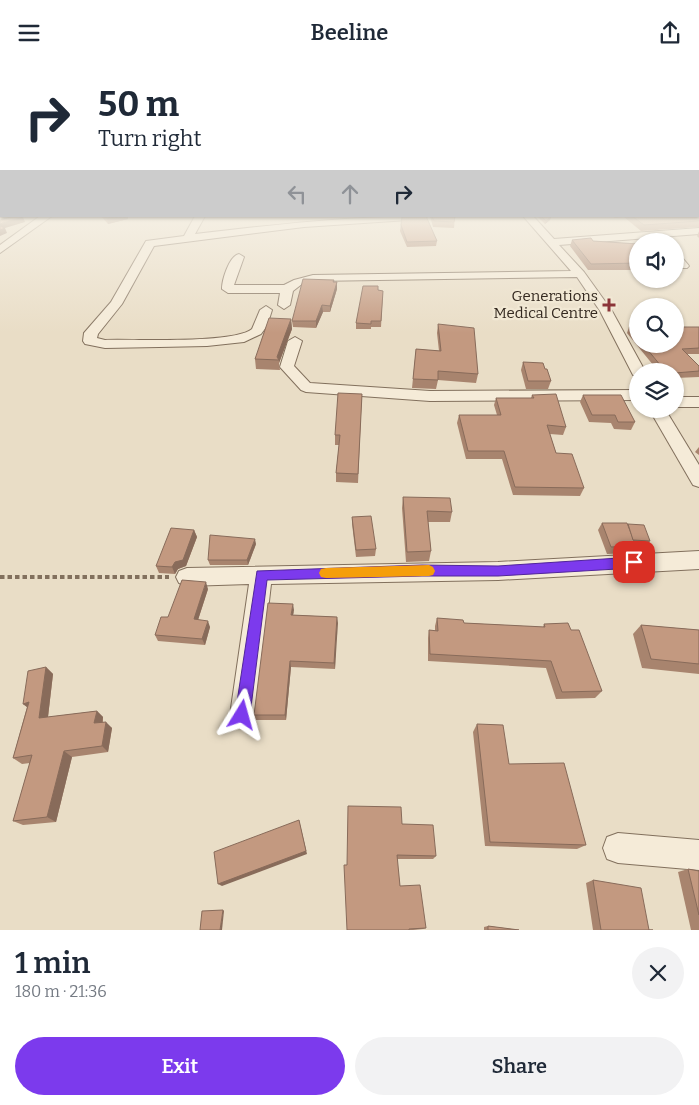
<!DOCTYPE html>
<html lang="en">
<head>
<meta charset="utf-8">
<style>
  :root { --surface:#fff; --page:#f2f2f3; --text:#1f2937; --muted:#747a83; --accent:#7c3aed }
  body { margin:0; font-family:Bitter,serif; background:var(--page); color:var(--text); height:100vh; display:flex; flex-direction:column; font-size:19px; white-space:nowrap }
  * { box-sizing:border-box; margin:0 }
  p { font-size:16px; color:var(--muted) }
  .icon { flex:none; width:28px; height:28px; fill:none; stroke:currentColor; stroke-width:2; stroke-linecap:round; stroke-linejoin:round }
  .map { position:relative; height:865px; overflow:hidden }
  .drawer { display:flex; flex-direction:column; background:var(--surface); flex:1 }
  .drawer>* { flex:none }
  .hud { position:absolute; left:0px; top:0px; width:700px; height:152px; box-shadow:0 1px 4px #0004; background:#fff; color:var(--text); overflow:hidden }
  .tools { position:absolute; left:629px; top:168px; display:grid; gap:10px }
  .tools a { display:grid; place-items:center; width:55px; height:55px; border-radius:50%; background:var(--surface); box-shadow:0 1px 4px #0004; font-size:25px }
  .pin { position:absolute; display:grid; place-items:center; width:42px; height:42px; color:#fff; margin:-21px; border-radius:10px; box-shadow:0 2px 8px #0006 }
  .me { position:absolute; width:55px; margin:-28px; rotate:8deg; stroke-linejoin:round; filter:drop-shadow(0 0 4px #0008) }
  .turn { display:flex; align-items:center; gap:18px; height:105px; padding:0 15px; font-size:22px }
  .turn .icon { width:65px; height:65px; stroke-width:2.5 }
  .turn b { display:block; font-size:35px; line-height:42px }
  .lanes { display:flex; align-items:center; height:48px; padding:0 15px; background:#0003; justify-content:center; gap:25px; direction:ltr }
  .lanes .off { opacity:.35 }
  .round { display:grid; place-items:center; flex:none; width:52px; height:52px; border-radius:26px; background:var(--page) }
  .headline { display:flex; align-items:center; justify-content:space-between; height:85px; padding:0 15px }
  h1 { font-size:30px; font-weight:600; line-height:38px }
  .action { display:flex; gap:10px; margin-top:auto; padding:10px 15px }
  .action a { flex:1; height:58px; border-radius:30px; background:var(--accent); color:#fff; font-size:20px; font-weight:600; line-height:58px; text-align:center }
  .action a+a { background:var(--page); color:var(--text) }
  header { display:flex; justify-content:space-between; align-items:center; height:65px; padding:0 15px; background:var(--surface); font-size:22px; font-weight:600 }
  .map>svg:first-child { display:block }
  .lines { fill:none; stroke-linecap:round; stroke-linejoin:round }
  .minor-casing { stroke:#82705d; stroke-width:2 }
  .path { stroke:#82705d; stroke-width:4; stroke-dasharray:4.5 3; stroke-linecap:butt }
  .minor { fill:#f5ebd8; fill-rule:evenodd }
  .wall { fill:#a8846e }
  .shaded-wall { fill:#886b5a }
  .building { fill:#c39980; stroke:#886b5a }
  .route { fill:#7c3aed; stroke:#51269a }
  .slow { fill:#f59e0b }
  .poi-dot { fill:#8b3438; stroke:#f1e8d4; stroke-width:2 }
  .labels { text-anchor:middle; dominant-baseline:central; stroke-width:4.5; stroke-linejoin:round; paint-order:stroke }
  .far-poi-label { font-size:15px; fill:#342920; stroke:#f1e8d4; text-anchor:end }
</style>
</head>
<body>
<header><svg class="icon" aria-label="menu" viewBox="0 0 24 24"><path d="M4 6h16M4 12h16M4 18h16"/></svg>Beeline<svg class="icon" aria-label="share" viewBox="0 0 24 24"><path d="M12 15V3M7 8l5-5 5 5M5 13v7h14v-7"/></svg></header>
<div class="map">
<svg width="699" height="865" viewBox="0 0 699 865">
  <rect width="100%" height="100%" fill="#e9ddc6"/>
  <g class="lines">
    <defs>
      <g id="minor">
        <polygon points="40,151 52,151 0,188 0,180"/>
        <path d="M 195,151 L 205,151 L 195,169 C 272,160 349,151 428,151 L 423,154 L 304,162 L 154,181 L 122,239 L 98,269 L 97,273 L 105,275 C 133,274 234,279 252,264 L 260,245 L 266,241 L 272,245 L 267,261 L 261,269 L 244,277 L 207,281 L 159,282 L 105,283 L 85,279 L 83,276 L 84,268 L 111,237 L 146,176 L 184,171 Z"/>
        <path d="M 523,151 L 533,151 L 554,174 L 699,163 L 699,169 L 559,180 L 584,207 L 612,246 L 645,306 L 638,306 L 638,311 L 633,310 L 600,246 L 577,212 L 313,216 L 302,219 L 293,226 L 290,240 L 284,244 L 278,240 L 280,228 L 228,228 L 222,224 C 222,215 229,191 239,189 L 244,192 L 234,220 L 284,220 L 294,215 L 313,210 L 571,206 Z"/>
        <path d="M 675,189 C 681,190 685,196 689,201 L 687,203 L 679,203 L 675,199 Z"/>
        <polygon points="295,272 302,276 294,301 310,318 430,326 638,325 638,335 430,336 306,327 301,325 280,302 288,276"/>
        <rect x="675" y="332" width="24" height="10"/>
        <polygon points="649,344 665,344 699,400 699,422 693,420"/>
        <polygon points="699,486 699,504 498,515 271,519 256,650 252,659 243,663 234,659 230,650 249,519 187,521 179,518 176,512 179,506 187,503 498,497"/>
        <polygon points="618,768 699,775 699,805 618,798 607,794 603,783 607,772"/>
      </g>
    </defs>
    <use href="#minor" class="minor-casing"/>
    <polyline class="path" points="0,512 169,512"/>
    <use href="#minor" class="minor"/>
  </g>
  <g class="wall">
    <polygon points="699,147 699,162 641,166 624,152 615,153 612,151 699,151"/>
    <polygon points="101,151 128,151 128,154 108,159"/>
    <polygon points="430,151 455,151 454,163 433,162"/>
    <polygon points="537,151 550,151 551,152 550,155 545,159"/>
    <polygon points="402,152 437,176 436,181 407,182 400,166"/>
    <polygon points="699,166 699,173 697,171"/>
    <polygon points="572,175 638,179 638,205 588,205 570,181"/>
    <polygon points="334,217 337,217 337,224 330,247 323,247 316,263 293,262 292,256"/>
    <polygon points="378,221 378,225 383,226 381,262 371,262 371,264 356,264 356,258"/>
    <polygon points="291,254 292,264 279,298 280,305 256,304 255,294"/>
    <polygon points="438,259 478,309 476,318 438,315 436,324 412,323 416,284 439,286 437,268"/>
    <polygon points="629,262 638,262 638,279 675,279 699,262 699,289 687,289 699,301 699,312 675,313 675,306 658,306 627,268"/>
    <polygon points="523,297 545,304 551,316 548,324 526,324 521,305"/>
    <polygon points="362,329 358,418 336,417 336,408 339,380 335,380 335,370"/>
    <polygon points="532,330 566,362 563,370 550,369 556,388 584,423 580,431 513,430 502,394 466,394 457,358 459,350 497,350 494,340 496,333 531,333"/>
    <polygon points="583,330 635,357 631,365 614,364 611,358 589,357 580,337"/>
    <polygon points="699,382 699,390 695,387"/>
    <polygon points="403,432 452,447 450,457 428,457 431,486 429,496 406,497 402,443"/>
    <polygon points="352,452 376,484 375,491 356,492 352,459"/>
    <polygon points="602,458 627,460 628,459 650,476 647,479 635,479 636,481 631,488 607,489 598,465"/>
    <polygon points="194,465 197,472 186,501 178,504 175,509 159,508 156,501"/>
    <polygon points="256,479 248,500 210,500 208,495"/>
    <polygon points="208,524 198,555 210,562 205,580 158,576 155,570 168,552"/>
    <polygon points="294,545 293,550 337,552 335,604 291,602 286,655 256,655 254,650"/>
    <polygon points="437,553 464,558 543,562 544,559 571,565 602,626 595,633 556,634 546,603 428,596 428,573 429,565 435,566 435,561"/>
    <polygon points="641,560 699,565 699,609 642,603 633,569"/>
    <polygon points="46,602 53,609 48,652 97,646 103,652 103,657 112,663 108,687 72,692 56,757 23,760 13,756 30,698 22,699 13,693 27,642 23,639"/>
    <polygon points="477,659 509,699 586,780 577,784 485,781 473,667"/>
    <polygon points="402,759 436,791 433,794 397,794 400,821 426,863 423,864 413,865 347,865 347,800"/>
    <polygon points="688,804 699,806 699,865 691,865 678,807"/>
    <polygon points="593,815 649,865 653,865 593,865 586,818"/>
    <polygon points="488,861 519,865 484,865 484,862"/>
  </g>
  <g class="shaded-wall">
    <polygon points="0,147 1,147 1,151 5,151 0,153"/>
    <polygon points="116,151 128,151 128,154 108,159 107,153"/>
    <polygon points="23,152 25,157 5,163 7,168 0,171 0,159"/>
    <polygon points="551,152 550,155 545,159 546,156"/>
    <polygon points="337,217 337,224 330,247 330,241"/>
    <polygon points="322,240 323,247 316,263 316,256"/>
    <polygon points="291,254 292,264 279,298 279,295 277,292"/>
    <polygon points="194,465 197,472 186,501 178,504 175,509 172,502"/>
    <polygon points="255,474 256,479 248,500 247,495"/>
    <polygon points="206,517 208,524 196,561 194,554"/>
    <polygon points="293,539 294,545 292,556 291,550"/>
    <polygon points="337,552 338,558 335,604 334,598"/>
    <polygon points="208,556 210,562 205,580 202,574"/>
    <polygon points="290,596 291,602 286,655 285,650"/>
    <polygon points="46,602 53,609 47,660 39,653"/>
    <polygon points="29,637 31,645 23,639"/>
    <polygon points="97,646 103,652 101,664 94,658"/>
    <polygon points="106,657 112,663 108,687 102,681"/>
    <polygon points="64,686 72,692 56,757 47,752"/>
    <polygon points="299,755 307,789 222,821 218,819"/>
    <polygon points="223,845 224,846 222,865 220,865"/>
  </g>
  <g class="building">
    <polygon points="699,147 699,156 644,160 632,151 699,151"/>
    <polygon points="14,151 21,151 23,152 0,159 0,155"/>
    <polygon points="104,151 116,151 107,153"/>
    <polygon points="426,151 437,176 407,177 401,160 402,152"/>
    <polygon points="432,151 455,151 454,157 434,156"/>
    <polygon points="541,151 550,151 551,152 546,156"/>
    <polygon points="0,161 5,163 0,165"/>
    <polygon points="591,173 593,176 638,179 638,198 591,199 572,175"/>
    <polygon points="303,214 334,215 333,217 337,217 330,241 322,240 316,256 292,256"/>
    <polygon points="363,221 378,221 378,225 383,226 381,256 371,256 371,259 356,258"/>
    <polygon points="269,253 291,254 277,292 279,295 255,294"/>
    <polygon points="438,259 474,263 478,309 438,306 438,315 413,314 416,284 441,286"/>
    <polygon points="629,262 638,262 638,272"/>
    <polygon points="675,262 699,262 699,283 682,284 699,301 699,306 675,308 675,306 665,306 643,279 675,279"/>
    <polygon points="523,297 543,298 545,304 547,304 551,316 528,316"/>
    <polygon points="338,328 362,329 358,409 336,408 340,370 335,370"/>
    <polygon points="556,329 566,362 547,360 556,388 572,389 584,423 515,422 504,386 468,386 459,350 501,350 496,333 534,333 532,330"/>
    <polygon points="583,330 621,330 635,357 618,357 615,350 592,350"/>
    <polygon points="403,432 450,433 452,447 427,446 431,486 407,487"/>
    <polygon points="371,451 376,484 356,485 352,452"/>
    <polygon points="602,458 627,458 636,481 611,482"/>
    <polygon points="628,459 644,460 650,476 633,475"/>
    <polygon points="171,463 194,465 183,495 175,497 172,502 156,501"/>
    <polygon points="210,470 255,474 247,495 208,495"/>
    <polygon points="182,515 206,517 194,554 208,556 202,574 155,570 161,552 168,552"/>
    <polygon points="268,538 293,539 291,550 337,552 334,598 290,596 285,650 254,650"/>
    <polygon points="437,553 463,555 464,558 545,562 544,559 568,558 571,565 579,565 602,626 562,627 551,596 430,589 429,565 438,566"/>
    <polygon points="641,560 699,565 699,599 651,594"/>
    <polygon points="46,602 39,653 97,646 94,658 106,657 102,681 64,686 47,752 13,756 32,690 13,693 29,637 23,639 28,606"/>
    <polygon points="477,659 503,660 509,699 564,698 586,780 490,777"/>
    <polygon points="348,741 401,742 402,759 433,760 436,791 397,790 400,821 420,820 426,863 409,864 409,865 347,865 344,800 347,800"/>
    <polygon points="299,755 306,786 218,819 214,787"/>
    <polygon points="688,804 699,806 699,850"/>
    <polygon points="593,815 641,823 649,865 653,865 601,865"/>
    <polygon points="223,845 220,865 200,865 202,846"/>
    <polygon points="488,861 519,865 488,865"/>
  </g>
  <linearGradient id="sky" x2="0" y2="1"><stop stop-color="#8eb8d4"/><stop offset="0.55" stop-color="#f5f0e5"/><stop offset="1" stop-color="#f5f0e5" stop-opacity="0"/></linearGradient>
  <rect width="699" height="268" fill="url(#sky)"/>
  <polygon class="route" points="634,492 638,494 640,497 638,501 634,503 498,511 422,511 267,515 250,650 248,656 242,658 237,656 235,650 257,506 422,500 498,501"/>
  <polygon class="slow" points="429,500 433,502 435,506 433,510 429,511 326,513 321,512 319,508 321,504 326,503"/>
  <path class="poi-dot" d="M606.5 232.5h5v5h5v5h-5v5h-5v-5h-5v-5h5z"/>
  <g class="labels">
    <g class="far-poi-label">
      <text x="598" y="231">Generations<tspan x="598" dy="17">Medical Centre</tspan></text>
    </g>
  </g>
</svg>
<div class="tools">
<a><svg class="icon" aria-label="sound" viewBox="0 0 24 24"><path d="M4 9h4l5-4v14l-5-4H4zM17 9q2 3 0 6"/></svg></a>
<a><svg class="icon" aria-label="search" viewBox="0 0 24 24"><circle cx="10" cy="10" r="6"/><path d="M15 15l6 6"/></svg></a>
<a><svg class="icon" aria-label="layers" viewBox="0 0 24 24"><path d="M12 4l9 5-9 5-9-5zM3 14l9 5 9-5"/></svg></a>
</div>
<div class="pin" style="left:634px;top:497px;background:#d93025"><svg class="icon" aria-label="arrive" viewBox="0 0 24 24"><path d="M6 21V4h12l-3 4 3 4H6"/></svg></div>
<svg class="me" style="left:242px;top:650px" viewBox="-20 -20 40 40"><path d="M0-17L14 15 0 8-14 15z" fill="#7c3aed" stroke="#fff" stroke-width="4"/></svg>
<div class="hud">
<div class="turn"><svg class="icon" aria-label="right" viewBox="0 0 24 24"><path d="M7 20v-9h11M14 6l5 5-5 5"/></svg><div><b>50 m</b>Turn right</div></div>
<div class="lanes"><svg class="icon off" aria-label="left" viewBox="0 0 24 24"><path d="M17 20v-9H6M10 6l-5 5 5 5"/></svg><svg class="icon off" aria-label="ahead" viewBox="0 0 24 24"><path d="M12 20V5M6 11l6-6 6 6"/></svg><svg class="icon" aria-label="right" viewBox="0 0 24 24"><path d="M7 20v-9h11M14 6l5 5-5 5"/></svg></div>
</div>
</div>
<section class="drawer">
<div class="headline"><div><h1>1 min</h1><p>180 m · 21:36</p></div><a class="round"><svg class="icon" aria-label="close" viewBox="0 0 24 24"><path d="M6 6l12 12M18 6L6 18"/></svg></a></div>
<div class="action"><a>Exit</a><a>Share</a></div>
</section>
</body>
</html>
